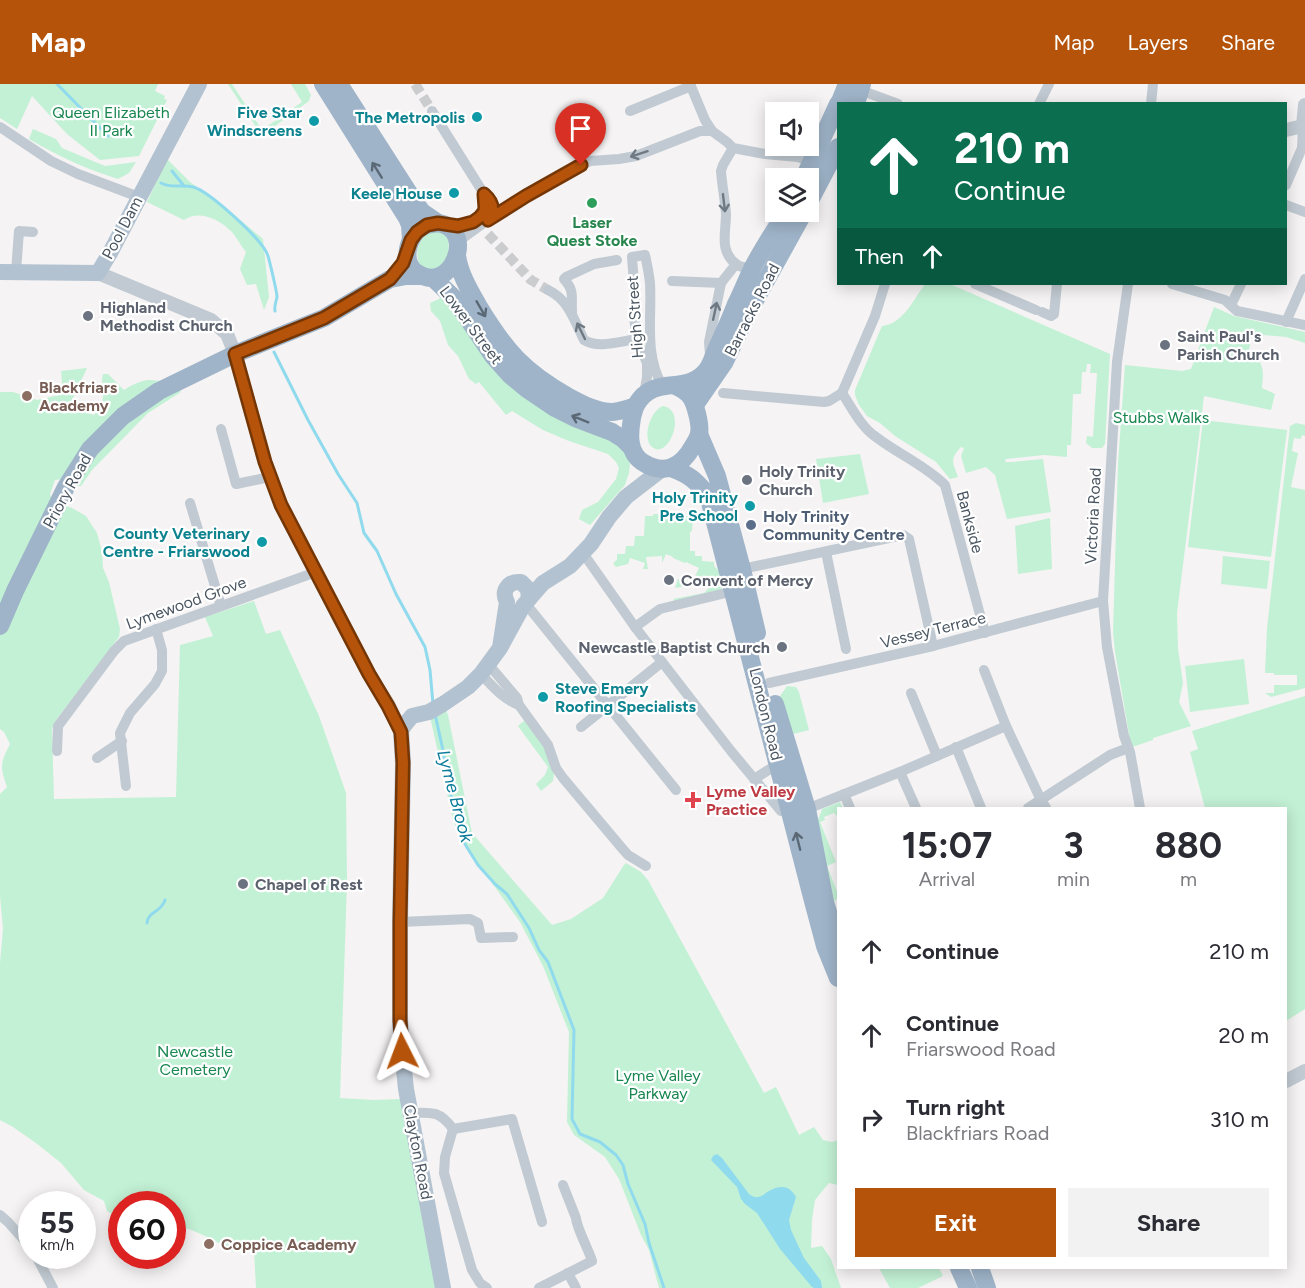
<!DOCTYPE html>
<html lang="en">
<head>
<meta charset="utf-8">
<style>
  :root { --surface:#fff; --page:#f2f2f3; --text:#2b2b33; --muted:#7c7c81; --accent:#b45309 }
  body { margin:0; font-family:Figtree,sans-serif; background:var(--page); color:var(--text); height:100vh; display:flex; flex-direction:column; font-size:22px; white-space:nowrap }
  * { box-sizing:border-box; margin:0 }
  p { font-size:20px; color:var(--muted) }
  .icon { flex:none; width:33px; height:33px; fill:none; stroke:currentColor; stroke-width:2; stroke-linecap:round; stroke-linejoin:round }
  .map { position:relative; flex:1; overflow:hidden }
  .drawer { position:absolute; left:837px; top:723px; width:450px; height:462px; display:flex; flex-direction:column; background:var(--surface); border-radius:0px; box-shadow:0 3px 15px #0003 }
  .drawer>* { flex:none }
  .guide { position:absolute; left:837px; top:18px; width:450px; height:183px; border-radius:0px; box-shadow:0 3px 15px #0003; background:#0b6e4f; color:#fff; overflow:hidden }
  .fabs { position:absolute; left:765px; top:18px; display:grid; gap:12px }
  .fabs a { display:grid; place-items:center; width:54px; height:54px; border-radius:0px; background:var(--surface); box-shadow:0 3px 15px #0003; font-size:30px }
  .speed { position:absolute; left:18px; top:1107px; display:flex; gap:12px; font-size:30px; font-weight:700; text-align:center }
  .speed>* { display:grid; place-content:center; width:78px; height:78px; border-radius:50%; background:var(--surface); box-shadow:0 3px 15px #0003; line-height:1 }
  .speed small { font-size:15px; font-weight:400 }
  .speed .limit { border:9px solid #d22; background:#fff; color:#111 }
  .pin { position:absolute; display:grid; place-items:center; width:51px; height:51px; color:#fff; margin:-62px -26px; border-radius:50% 50% 50% 0; rotate:-45deg; box-shadow:0 0 6px #0007 }
  .pin .icon { rotate:45deg }
  .me { position:absolute; width:66px; margin:-33px; rotate:357deg; stroke-linejoin:round; filter:drop-shadow(0 0 4px #0008) }
  .turn { display:flex; align-items:center; gap:21px; height:126px; padding:0 18px; font-size:27px }
  .turn .icon { width:78px; height:78px; stroke-width:2.5 }
  .turn b { display:block; font-size:42px; line-height:51px }
  .then { display:flex; align-items:center; height:57px; padding:0 18px; background:#0003; gap:12px; font-size:22px }
  .eta { display:flex; justify-content:space-evenly; align-items:center; height:102px; text-align:center }
  .eta b { font-size:36px; font-weight:700; line-height:42px }
  .button { display:flex; gap:12px; margin-top:auto; padding:12px 18px }
  .button a { flex:1; height:69px; border-radius:0px; background:var(--accent); color:#fff; font-size:24px; font-weight:700; line-height:69px; text-align:center }
  .button a+a { background:var(--page); color:var(--text) }
  ul { padding:0; list-style:none }
  li { display:flex; align-items:center; gap:18px; height:84px; padding:0 18px }
  li div { flex:1 }
  li b { display:block; font-size:22px }
  li em { font-style:normal }
  header { display:flex; align-items:center; gap:36px; box-sizing:border-box; height:84px; padding:0 30px; background:var(--accent); color:#fff }
  header strong { font-size:28px }
  nav { display:flex; gap:33px; margin-inline-start:auto; font-size:21px }
  .map>svg:first-child { display:block }
  .green { fill:#c3f1d5 }
  .water { fill:#90daee }
  .lines { fill:none; stroke-linecap:round; stroke-linejoin:round }
  .stream { stroke:#90daee; stroke-width:3 }
  .minor-tunnel { stroke:#caccce; stroke-width:10; stroke-dasharray:10 5; stroke-linecap:butt }
  .minor { stroke:#c1cad2; stroke-width:10 }
  .tertiary { stroke:#c1cad2; stroke-width:14 }
  .primary { stroke:#b3c2d1; stroke-width:16 }
  .trunk { stroke:#9fb4c9; stroke-width:18 }
  .oneway { stroke:#6e7983 }
  .oneway2 { stroke:#5b6976 }
  .route-casing { stroke:#753606; stroke-width:15 }
  .route { stroke:#b45309; stroke-width:10 }
  .culture-dot { fill:#0f9aa8; stroke:#fff; stroke-width:2 }
  .leisure-dot { fill:#2e9e5b; stroke:#fff; stroke-width:2 }
  .worship-dot { fill:#6b7280; stroke:#fff; stroke-width:2 }
  .education-dot { fill:#8d6e63; stroke:#fff; stroke-width:2 }
  .service-dot { fill:#5c6f8a; stroke:#fff; stroke-width:2 }
  .health-dot { fill:#e0444e; stroke:#fff; stroke-width:2 }
  .labels { text-anchor:middle; dominant-baseline:central; stroke-width:4.5; stroke-linejoin:round; paint-order:stroke }
  .park-label { font-size:16px; fill:#17864f; stroke:#fff }
  .culture-label { font-size:16px; font-weight:bold; fill:#0d838f; stroke:#fff; text-anchor:end }
  .leisure-label { font-size:16px; font-weight:bold; fill:#27864d; stroke:#fff }
  .street-label { font-size:16px; fill:#4a5661; stroke:#fff }
  .worship-label { font-size:16px; font-weight:bold; fill:#5b616d; stroke:#fff; text-anchor:start }
  .education-label { font-size:16px; font-weight:bold; fill:#785e54; stroke:#fff; text-anchor:start }
  .service-label { font-size:16px; font-weight:bold; fill:#4e5e75; stroke:#fff; text-anchor:start }
  .health-label { font-size:16px; font-weight:bold; fill:#be3a42; stroke:#fff; text-anchor:start }
  .water-label { font-size:18px; font-style:italic; fill:#0c7c9b; stroke:#fff }
</style>
</head>
<body>
<header>
<strong>Map</strong>
<nav><a>Map</a><a>Layers</a><a>Share</a></nav>
</header>
<div class="map">
<svg width="1305" height="1204" viewBox="0 0 1305 1204">
  <rect width="100%" height="100%" fill="#f5f3f3"/>
  <g class="green">
    <polygon points="0,0 158,0 155,7 165,12 164,15 167,16 139,72 100,76 67,50 32,12 17,45 0,34"/>
    <polygon points="228,0 232,0 262,46 302,18 291,0 305,0 311,11 309,17 264,50 260,49"/>
    <path d="M 33,45 L 56,55 L 62,64 L 105,82 L 136,78 L 129,89 L 118,95 C 86,85 58,72 29,55 Z"/>
    <path d="M 167,75 L 190,98 L 220,119 L 263,155 L 269,213 L 264,226 L 256,200 L 247,201 L 240,185 L 246,168 C 241,162 237,154 232,148 C 220,136 200,125 184,136 L 147,118 Z"/>
    <path d="M 437,146 L 449,153 L 448,177 L 434,187 L 420,181 C 414,167 419,160 426,148 Z"/>
    <path d="M 925,200 L 950,200 L 1110,270 L 1105,360 L 1102,364 L 1092,364 L 1086,359 L 1087,352 L 1093,353 L 1097,289 L 1090,289 L 1091,280 L 1087,280 L 1086,288 L 1082,288 L 1081,310 L 1073,310 L 1071,361 L 1067,361 L 1067,373 L 1044,371 L 1006,375 L 1005,378 L 1012,378 L 1043,375 L 1051,428 L 1007,435 L 995,391 L 986,383 L 966,389 L 961,372 L 964,364 L 961,363 C 949,376 953,378 958,393 L 950,395 L 936,378 L 895,352 L 880,339 L 867,332 L 859,321 L 855,311 L 855,306 L 879,249 L 882,242 C 903,240 914,215 925,200 Z"/>
    <polygon points="442,209 616,358 629,373 630,380 629,389 625,401 590,441 579,435 582,426 598,418 616,395 619,384 616,378 608,370 569,357 543,346 512,327 506,331 479,298 476,300 469,295 458,272 448,261 440,237 431,227 430,219 439,215"/>
    <path d="M 1214,223 L 1234,232 L 1305,248 L 1305,259 L 1286,253 L 1252,250 L 1249,266 C 1264,281 1264,283 1262,304 L 1275,310 L 1271,326 L 1204,312 L 1177,529 L 1178,565 L 1183,599 L 1179,618 L 1191,642 L 1153,654 L 1153,656 L 1132,663 L 1129,658 L 1129,650 L 1115,568 L 1113,548 L 1118,380 L 1125,281 L 1182,287 L 1191,285 Z"/>
    <path d="M 87,284 L 71,319 L 80,327 L 94,331 C 100,323 104,317 103,307 C 103,300 101,297 103,290 L 108,290 L 124,306 C 149,291 152,296 180,302 L 181,308 L 148,329 L 92,386 L 81,402 L 75,402 L 63,395 L 55,396 L 50,410 L 53,418 L 72,424 L 86,432 L 97,449 L 102,467 L 103,484 L 109,498 L 120,545 L 119,553 L 56,636 L 52,645 L 54,715 L 176,713 L 180,561 L 213,552 L 205,533 L 254,517 L 266,550 L 280,546 L 319,632 L 346,709 L 347,797 L 340,1014 L 374,1016 L 401,1015 L 437,1204 L 256,1204 L 254,1166 L 248,1162 L 248,1165 L 234,1168 L 212,1155 L 189,1145 L 173,1143 L 172,1120 L 122,1120 L 121,1136 L 107,1127 L 104,1117 L 84,1106 L 61,1079 L 36,1059 L 13,1043 L 0,1036 L 0,879 L 3,845 L 0,812 L 0,710 L 7,703 C 0,682 0,680 10,660 L 4,648 L 0,645 L 0,308 L 13,308 L 37,316 L 63,310 L 61,287 Z"/>
    <path d="M 663,322 C 689,327 667,379 651,362 C 642,352 651,326 663,322 Z"/>
    <polygon points="1203,336 1287,346 1271,473 1188,463"/>
    <polygon points="1296,339 1305,341 1305,352 1302,351 1301,355 1294,354 1292,367 1298,369 1291,403 1305,406 1305,604 1271,613 1265,609 1274,609 1274,601 1297,601 1297,591 1274,591 1274,589 1265,589 1267,544 1290,342"/>
    <polygon points="860,370 869,410 823,419 816,375"/>
    <polygon points="653,430 660,430 660,432 678,433 679,431 693,433 692,447 690,448 690,467 695,467 695,472 702,472 702,477 714,478 714,482 720,488 723,502 720,507 673,518 674,515 673,515 704,509 708,505 707,502 704,499 675,504 678,495 680,496 681,495 692,499 699,484 686,478 685,479 673,474 673,473 666,470 662,479 662,472 646,473 648,485 643,485 645,479 630,474 628,480 616,483 613,479 617,476 617,470 625,470 626,462 634,462 635,452 644,452 645,432 653,432"/>
    <polygon points="1050,434 1052,485 1018,490 1015,442"/>
    <polygon points="1223,472 1270,477 1267,505 1221,500"/>
    <polygon points="1244,575 1249,620 1190,628 1185,582"/>
    <polygon points="787,602 796,603 799,608 809,646 789,651 778,615"/>
    <polygon points="1305,612 1305,925 1286,937 1286,724 1205,724 1190,668 1198,665 1192,647"/>
    <polygon points="443,620 448,631 472,749 552,841 571,835 603,814 624,781 626,779 641,788 648,796 764,1009 776,1003 799,1051 814,1043 823,1056 832,1058 838,1056 838,1101 829,1099 815,1116 812,1136 811,1164 822,1162 831,1175 841,1204 659,1204 649,1166 641,1151 619,1095 605,1073 574,1051 567,1038 569,948 543,882 520,838 461,756 453,736 429,628"/>
    <polygon points="525,636 543,660 554,690 553,697 541,707 536,700 545,691 548,683 518,642"/>
    <polygon points="840,718 843,724 838,724 838,733 834,729 824,733 825,736 820,738 836,778 827,782 838,810 838,815 834,817 816,741 822,725"/>
    <polygon points="879,1184 939,1184 943,1192 918,1204 890,1204"/>
  </g>
  <path class="water" d="M 717,1070 L 722,1074 L 749,1110 C 752,1112 755,1114 758,1113 C 762,1113 764,1110 767,1108 C 779,1101 789,1100 796,1113 L 789,1136 L 791,1146 L 804,1174 L 821,1197 L 822,1204 L 814,1204 L 812,1203 L 780,1165 L 757,1129 L 745,1120 L 741,1115 L 737,1103 L 711,1076 L 713,1072 Z"/>
  <g class="lines">
    <g class="stream">
      <polyline points="57,0 108,52"/>
      <polyline points="172,87 184,102"/>
      <path d="M 161,99 C 172,105 182,100 193,103 C 209,107 264,157 268,172 C 270,179 277,208 277,213 C 276,219 274,221 275,227"/>
      <polyline points="274,268 308,336 338,390 357,419 364,449 377,467 396,510 425,563 430,586 433,620"/>
      <polyline points="435,630 444,671 445,689 463,757 478,781 495,800 507,810 529,844 539,866 548,878 574,946 572,1035 580,1050 600,1058 616,1071 623,1081 628,1100 645,1140 649,1159 664,1204"/>
      <path d="M 147,839 C 148,827 162,828 165,816"/>
    </g>
    <g class="minor-tunnel">
      <polyline points="415,0 432,27"/>
      <polyline points="488,150 531,196 548,206"/>
    </g>
    <g class="minor">
      <polyline points="690,0 705,36 712,47"/>
      <polyline points="860,6 898,20"/>
      <polyline points="1039,20 1049,0"/>
      <polyline points="1151,20 1153,0"/>
      <path d="M 432,27 L 484,110 C 493,117 495,126 489,136"/>
      <polyline points="630,27 691,2"/>
      <polyline points="0,43 51,77 78,90 139,113"/>
      <path d="M 733,64 L 723,81 L 721,87 C 722,101 725,116 726,130 C 726,148 719,167 736,180 C 741,184 747,184 754,182"/>
      <polyline points="1286,101 1302,64 1303,42 1305,42"/>
      <polyline points="1286,121 1305,128"/>
      <path d="M 448,141 C 461,143 481,141 485,125 C 485,120 485,115 484,110"/>
      <polyline points="458,162 463,154 488,136 531,109 590,77 619,75 636,72 700,47 712,47 727,58 733,64 765,70 798,73 812,78"/>
      <polyline points="16,188 19,147 33,148"/>
      <polyline points="672,197 721,199"/>
      <polyline points="975,200 1036,226"/>
      <polyline points="1128,200 1117,278 1103,517 1107,563 1124,652 1130,668 1140,724"/>
      <polyline points="1172,200 1225,216 1237,227 1305,241"/>
      <path d="M 548,206 C 569,216 574,236 584,256 C 598,265 621,257 637,255"/>
      <polyline points="1231,221 1241,200"/>
      <path d="M 572,228 C 571,213 575,207 564,195 L 566,193 L 594,180 L 617,176"/>
      <polyline points="1042,228 1051,232 1054,230 1057,200"/>
      <polyline points="1286,238 1305,195"/>
      <polyline points="710,272 709,258 721,199 736,180"/>
      <polyline points="723,309 824,318 829,317 842,309"/>
      <path d="M 842,309 C 852,324 861,343 876,353 C 898,370 925,381 945,401 L 985,549"/>
      <polyline points="842,309 875,232 885,200"/>
      <path d="M 644,310 L 647,293 L 647,279 L 637,255 L 634,233 L 636,227 L 632,173 L 645,171 C 647,180 649,190 650,199 C 652,233 644,270 662,301"/>
      <polyline points="221,345 236,400 270,393"/>
      <polyline points="190,419 221,522"/>
      <polyline points="826,468 846,565"/>
      <polyline points="583,469 635,543 731,667 781,727"/>
      <polyline points="742,485 903,451 909,455 933,562"/>
      <polyline points="526,520 676,706"/>
      <polyline points="635,543 660,525 734,507"/>
      <polyline points="489,581 517,614 519,621 548,661 556,684 563,694 621,763 628,771 646,782"/>
      <polyline points="984,586 1006,642 1041,716 1046,724"/>
      <path d="M 481,590 C 492,602 503,615 519,621"/>
      <polyline points="769,599 933,562 1103,517"/>
      <polyline points="911,609 937,672"/>
      <polyline points="581,643 662,578"/>
      <polyline points="956,663 981,724"/>
      <polyline points="57,667 58,642 114,567 124,557 316,488"/>
      <polyline points="97,674 122,657"/>
      <polyline points="900,688 916,724"/>
      <polyline points="754,695 778,680"/>
      <polyline points="126,702 120,649 130,629 155,600 162,587 162,566 156,545"/>
      <polyline points="844,710 850,724"/>
      <polyline points="1028,724 1110,671 1128,664"/>
      <polyline points="807,725 900,688 1006,642"/>
      <polyline points="400,838 470,835 478,839 481,854 513,853"/>
      <path d="M 411,1029 C 432,1028 440,1027 453,1045 L 445,1073 L 444,1089 L 472,1186 L 480,1199 L 487,1204"/>
      <polyline points="453,1045 512,1035 542,1138"/>
      <polyline points="0,1131 8,1138 32,1165"/>
      <polyline points="36,1172 53,1204"/>
      <polyline points="568,1189 576,1204"/>
      <path d="M 539,1204 L 592,1177 C 588,1164 577,1145 576,1134 L 563,1101"/>
    </g>
    <g class="tertiary">
      <polyline points="1286,46 1303,42 1305,21"/>
      <polyline points="98,189 211,236 227,250 235,270 265,378 281,421 369,590 389,622 401,647"/>
      <polyline points="1286,997 1305,987"/>
    </g>
    <g class="primary">
      <polyline points="0,188 98,189 110,169 199,0"/>
      <polyline points="529,515 543,499 570,482 591,460 609,433 626,413 661,386"/>
      <path d="M 443,1204 L 406,1005 L 402,967 L 400,936 L 400,838 L 403,679 L 401,647 L 403,643 L 412,632 L 429,628 L 443,620 L 468,603 L 481,590 L 500,564 L 523,522 L 529,515 L 528,505 L 521,498 C 508,497 501,507 507,518 L 500,564"/>
    </g>
    <g class="trunk">
      <polyline points="323,0 407,134 410,141 411,156"/>
      <polyline points="339,0 416,120 422,128 438,139"/>
      <polyline points="839,20 847,0"/>
      <polyline points="856,20 862,0"/>
      <polyline points="804,94 838,20"/>
      <polyline points="808,120 838,63"/>
      <path d="M 438,139 C 478,145 451,212 417,189 C 400,178 408,150 424,142 C 428,140 434,140 438,139 Z"/>
      <path d="M 457,172 C 460,191 470,207 479,223 C 505,266 524,288 569,313 C 582,320 597,328 612,328 C 620,328 628,324 635,323"/>
      <polyline points="433,194 454,214 493,272 510,291 527,305 555,324 575,334 612,348 623,355 631,363"/>
      <path d="M 674,301 C 679,304 685,306 689,311 C 695,317 701,341 699,350 C 698,354 695,359 693,362 C 682,382 665,392 644,379 C 628,370 629,351 632,334 C 633,330 634,325 636,321 C 654,289 685,312 706,287 C 711,281 713,273 716,266 C 723,251 730,236 736,220 C 742,208 747,195 753,183 C 763,164 775,146 786,128"/>
      <polyline points="695,321 724,279 748,229 804,128"/>
      <polyline points="699,350 717,392 742,485 757,549"/>
      <path d="M 671,384 C 690,391 695,396 708,411 L 813,817 L 825,862 L 838,894"/>
      <polyline points="0,542 15,507 66,403 90,365 123,332 159,307 235,270 324,234 390,195 406,192 423,192"/>
      <polyline points="775,620 807,725 825,818 838,861"/>
      <polyline points="959,1184 968,1204"/>
      <polyline points="980,1184 987,1204"/>
    </g>
  </g>
  <defs><path id="oneway-shaft" d="M-6 0H5M1.5-3L5.5 0L1.5 3" fill="none" stroke-width="1.6" stroke-linecap="round" stroke-linejoin="round" transform="scale(1.5)"/></defs>
  <g class="oneway">
    <use href="#oneway-shaft" transform="translate(639 70) rotate(162)"/>
    <use href="#oneway-shaft" transform="translate(724 119) rotate(83)"/>
    <use href="#oneway-shaft" transform="translate(715 227) rotate(-78)"/>
    <use href="#oneway-shaft" transform="translate(581 247) rotate(-116)"/>
  </g>
  <g class="oneway2">
    <use href="#oneway-shaft" transform="translate(377 86) rotate(-122)"/>
    <use href="#oneway-shaft" transform="translate(481 225) rotate(60)"/>
    <use href="#oneway-shaft" transform="translate(580 335) rotate(-158)"/>
    <use href="#oneway-shaft" transform="translate(798 757) rotate(-104)"/>
  </g>
  <g class="lines">
    <defs>
      <path id="route" d="M 402,967 L 400,936 L 400,838 L 403,679 L 401,648 L 388,622 L 369,590 L 281,421 L 265,378 L 235,270 L 324,234 L 390,195 L 403,179 L 411,156 L 417,148 L 427,141 L 438,139 L 458,142 L 473,138 L 480,133 L 484,128 L 485,124 L 484,110 C 493,118 495,126 488,136 L 526,112 L 581,81"/>
    </defs>
    <use href="#route" class="route-casing"/>
    <use href="#route" class="route"/>
  </g>
  <g class="culture-dot">
    <circle cx="477" cy="33" r="6"/>
    <circle cx="314" cy="37" r="6"/>
    <circle cx="454" cy="109" r="6"/>
    <circle cx="750" cy="422" r="6"/>
    <circle cx="262" cy="458" r="6"/>
    <circle cx="543" cy="613" r="6"/>
  </g>
  <circle class="leisure-dot" cx="592" cy="119" r="6"/>
  <g class="worship-dot">
    <circle cx="88" cy="232" r="6"/>
    <circle cx="1165" cy="261" r="6"/>
    <circle cx="747" cy="396" r="6"/>
    <circle cx="669" cy="496" r="6"/>
    <circle cx="782" cy="563" r="6"/>
    <circle cx="243" cy="800" r="6"/>
  </g>
  <g class="education-dot">
    <circle cx="27" cy="312" r="6"/>
    <circle cx="209" cy="1160" r="6"/>
  </g>
  <circle class="service-dot" cx="751" cy="441" r="6"/>
  <path class="health-dot" d="M690 707h6v6h6v6h-6v6h-6v-6h-6v-6h6z"/>
  <g class="labels">
    <g class="park-label">
      <text x="111" y="28">Queen Elizabeth<tspan x="111" dy="18">II Park</tspan></text>
      <text x="1161" y="333">Stubbs Walks</text>
      <text x="195" y="967">Newcastle<tspan x="195" dy="18">Cemetery</tspan></text>
      <text x="658" y="991">Lyme Valley<tspan x="658" dy="18">Parkway</tspan></text>
    </g>
    <g class="culture-label">
      <text x="302" y="28">Five Star<tspan x="302" dy="18">Windscreens</tspan></text>
      <text x="465" y="33">The Metropolis</text>
      <text x="442" y="109">Keele House</text>
      <text x="738" y="413">Holy Trinity<tspan x="738" dy="18">Pre School</tspan></text>
      <text x="250" y="449">County Veterinary<tspan x="250" dy="18">Centre - Friarswood</tspan></text>
      <text x="555" y="604" text-anchor="start">Steve Emery<tspan x="555" dy="18">Roofing Specialists</tspan></text>
    </g>
    <g class="leisure-label">
      <text x="592" y="138">Laser<tspan x="592" dy="18">Quest Stoke</tspan></text>
    </g>
    <g class="street-label">
      <text transform="translate(122 144) rotate(-62)">Pool Dam</text>
      <text transform="translate(752 226) rotate(-63)">Barracks Road</text>
      <text transform="translate(635 233) rotate(-94)">High Street</text>
      <text transform="translate(471 241) rotate(53)">Lower Street</text>
      <text transform="translate(67 407) rotate(-61)">Priory Road</text>
      <text transform="translate(1093 432) rotate(-87)">Victoria Road</text>
      <text transform="translate(970 438) rotate(75)">Bankside</text>
      <text transform="translate(186 519) rotate(-20)">Lymewood Grove</text>
      <text transform="translate(933 546) rotate(-14)">Vessey Terrace</text>
      <text transform="translate(766 630) rotate(76)">London Road</text>
      <text transform="translate(418 1068) rotate(79)">Clayton Road</text>
    </g>
    <g class="worship-label">
      <text x="100" y="223">Highland<tspan x="100" dy="18">Methodist Church</tspan></text>
      <text x="1177" y="252">Saint Paul's<tspan x="1177" dy="18">Parish Church</tspan></text>
      <text x="759" y="387">Holy Trinity<tspan x="759" dy="18">Church</tspan></text>
      <text x="681" y="496">Convent of Mercy</text>
      <text x="770" y="563" text-anchor="end">Newcastle Baptist Church</text>
      <text x="255" y="800">Chapel of Rest</text>
    </g>
    <g class="education-label">
      <text x="39" y="303">Blackfriars<tspan x="39" dy="18">Academy</tspan></text>
      <text x="221" y="1160">Coppice Academy</text>
    </g>
    <g class="service-label">
      <text x="763" y="432">Holy Trinity<tspan x="763" dy="18">Community Centre</tspan></text>
    </g>
    <g class="health-label">
      <text x="706" y="707">Lyme Valley<tspan x="706" dy="18">Practice</tspan></text>
    </g>
    <g class="water-label">
      <text transform="translate(455 712) rotate(75)">Lyme Brook</text>
    </g>
  </g>
</svg>
<div class="fabs">
<a><svg class="icon" aria-label="sound" viewBox="0 0 24 24"><path d="M4 9h4l5-4v14l-5-4H4zM17 9q2 3 0 6"/></svg></a>
<a><svg class="icon" aria-label="layers" viewBox="0 0 24 24"><path d="M12 4l9 5-9 5-9-5zM3 14l9 5 9-5"/></svg></a>
</div>
<div class="speed"><div>55<small>km/h</small></div><div class="limit">60</div></div>
<div class="pin" style="left:581px;top:81px;background:#d93025"><svg class="icon" aria-label="arrive" viewBox="0 0 24 24"><path d="M6 21V4h12l-3 4 3 4H6"/></svg></div>
<svg class="me" style="left:402px;top:967px" viewBox="-20 -20 40 40"><path d="M0-17L14 15 0 8-14 15z" fill="#b45309" stroke="#fff" stroke-width="4"/></svg>
<div class="guide">
<div class="turn"><svg class="icon" aria-label="ahead" viewBox="0 0 24 24"><path d="M12 20V5M6 11l6-6 6 6"/></svg><div><b>210 m</b>Continue</div></div>
<div class="then">Then<svg class="icon" aria-label="ahead" viewBox="0 0 24 24"><path d="M12 20V5M6 11l6-6 6 6"/></svg></div>
</div>
<section class="drawer">
<div class="eta">
<div><b>15:07</b><p>Arrival</p></div>
<div><b>3</b><p>min</p></div>
<div><b>880</b><p>m</p></div>
</div>
<ul>
<li><svg class="icon" aria-label="ahead" viewBox="0 0 24 24"><path d="M12 20V5M6 11l6-6 6 6"/></svg><div><b>Continue</b></div><em>210 m</em></li>
<li><svg class="icon" aria-label="ahead" viewBox="0 0 24 24"><path d="M12 20V5M6 11l6-6 6 6"/></svg><div><b>Continue</b><p>Friarswood Road</p></div><em>20 m</em></li>
<li><svg class="icon" aria-label="right" viewBox="0 0 24 24"><path d="M7 20v-9h11M14 6l5 5-5 5"/></svg><div><b>Turn right</b><p>Blackfriars Road</p></div><em>310 m</em></li>
</ul>
<div class="button"><a>Exit</a><a>Share</a></div>
</section>
</div>
</body>
</html>
